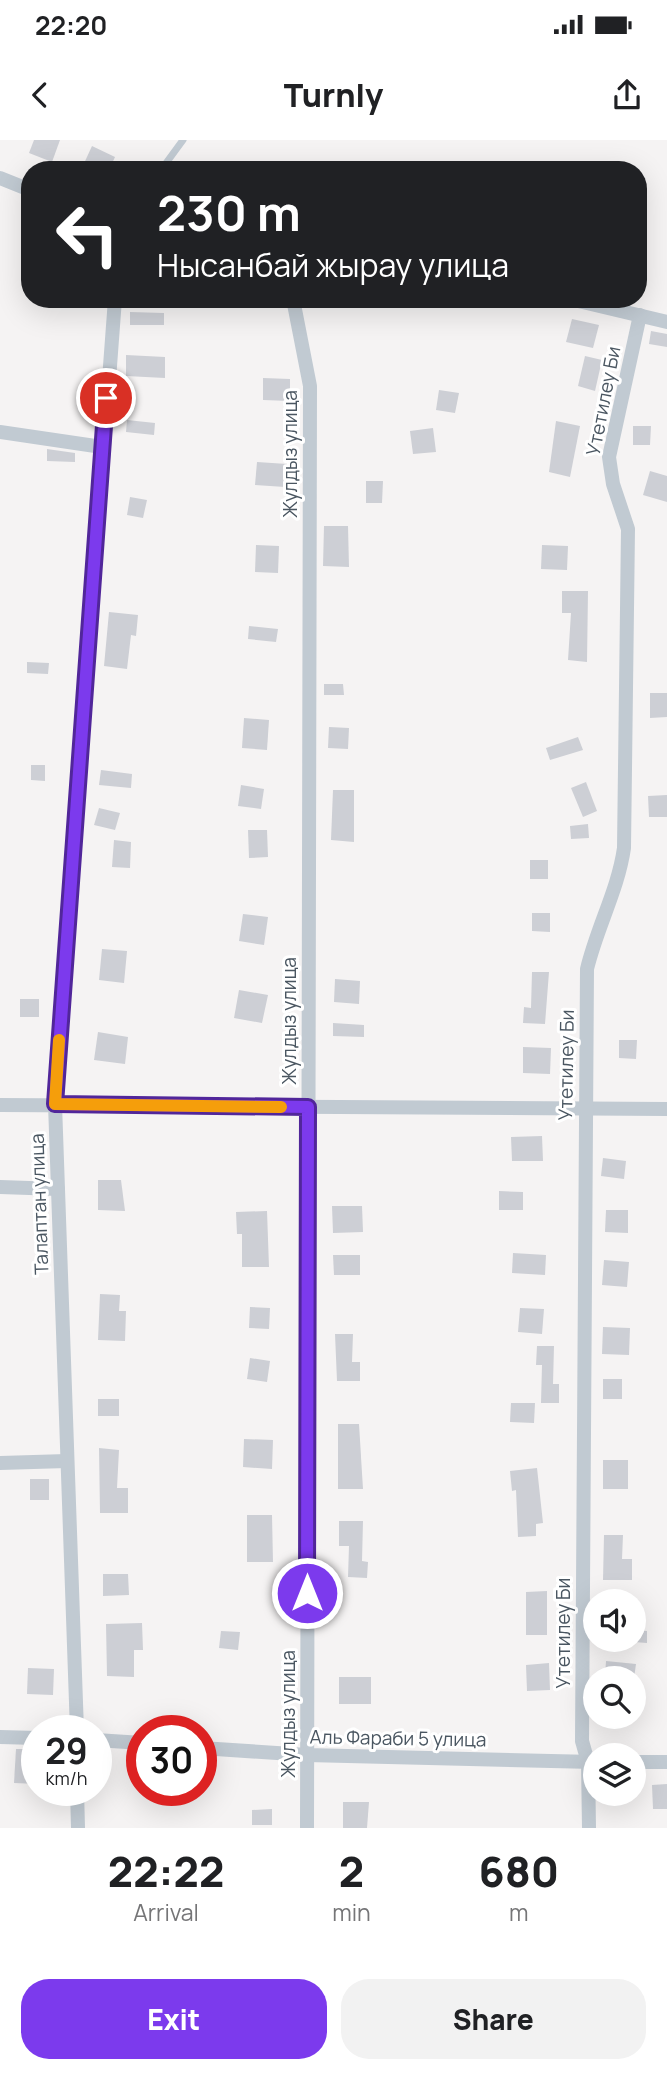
<!DOCTYPE html>
<html lang="en">
<head>
<meta charset="utf-8">
<style>
  :root { --surface:#fff; --page:#f2f2f2; --text:#202124; --muted:#757577; --accent:#7c3aed }
  body { margin:0; font-family:Manrope,sans-serif; background:var(--page); color:var(--text); height:100vh; display:flex; flex-direction:column; font-size:26px; white-space:nowrap }
  * { box-sizing:border-box; margin:0 }
  p { font-size:23px; color:var(--muted) }
  .icon { flex:none; width:38px; height:38px; fill:none; stroke:currentColor; stroke-width:2; stroke-linecap:round; stroke-linejoin:round }
  .map { position:relative; height:1688px; overflow:hidden }
  .panel { display:flex; flex-direction:column; background:var(--surface); flex:1 }
  .panel>* { flex:none }
  .banner { position:absolute; left:21px; top:21px; width:626px; height:147px; border-radius:28px; box-shadow:0 7px 28px #0002; background:#202124; color:#fff; overflow:hidden }
  .fabs { position:absolute; left:583px; top:1449px; display:grid; gap:14px }
  .fabs a { display:grid; place-items:center; width:63px; height:63px; border-radius:50%; background:var(--surface); box-shadow:0 7px 28px #0002; font-size:35px }
  .speed { position:absolute; left:21px; top:1575px; display:flex; gap:14px; font-size:35px; font-weight:700; text-align:center }
  .speed>* { display:grid; place-content:center; width:91px; height:91px; border-radius:50%; background:var(--surface); box-shadow:0 7px 28px #0002; line-height:1 }
  .speed small { font-size:18px; font-weight:400 }
  .speed .limit { border:10px solid #d22; background:#fff; color:#111 }
  .pin { position:absolute; display:grid; place-items:center; width:60px; height:60px; color:#fff; margin:-30px; border:4px solid #fff; border-radius:50%; box-shadow:0 2px 7px #0007 }
  .me { position:absolute; width:77px; margin:-38px; rotate:0deg; stroke-linejoin:round; filter:drop-shadow(0 0 5px #0008) }
  .turn { display:flex; align-items:center; gap:24px; height:147px; padding:0 21px; font-size:32px }
  .turn .icon { width:91px; height:91px; stroke-width:2.5 }
  .turn b { display:block; font-size:49px; line-height:60px }
  .eta { display:flex; justify-content:space-evenly; align-items:center; height:119px; text-align:center }
  .eta b { font-size:42px; font-weight:800; line-height:49px }
  .cta { display:flex; gap:14px; margin-top:auto; padding:14px 21px }
  .cta a { flex:1; height:80px; border-radius:28px; background:var(--accent); color:#fff; font-size:28px; font-weight:800; line-height:80px; text-align:center }
  .cta a+a { background:var(--page); color:var(--text) }
  .status { display:flex; justify-content:space-between; align-items:center; height:49px; padding:0 35px; background:var(--surface); direction:ltr }
  .status svg { height:19px; fill:currentColor }
  header { display:flex; justify-content:space-between; align-items:center; height:91px; padding:0 21px; background:var(--surface); font-size:32px; font-weight:800 }
  .map>svg:first-child { display:block }
  .building { fill:#cdcfd5 }
  .lines { fill:none; stroke-linecap:round; stroke-linejoin:round }
  .lane { stroke:#c1cad2; stroke-width:7 }
  .street { stroke:#c1cad2; stroke-width:14 }
  .route-casing { stroke:#51269a; stroke-width:18 }
  .route { stroke:#7c3aed; stroke-width:12 }
  .slow { stroke:#f59e0b; stroke-width:12 }
  .labels { text-anchor:middle; dominant-baseline:central; stroke-width:6; stroke-linejoin:round; paint-order:stroke }
  .street-label { font-size:19px; fill:#4a5661; stroke:#fff }
</style>
</head>
<body>
<div class="status"><b>22:20</b><svg viewBox="0 0 49 12"><path d="M0 12V9h3v3zM5 12V6h3v6zM10 12V3h3v9zM15 12V0h3v12zM26 1h20v11H26zM47 4h2v5h-2z"/></svg></div>
<header><svg class="icon" aria-label="back" viewBox="0 0 24 24"><path d="M15 5l-7 7 7 7"/></svg>Turnly<svg class="icon" aria-label="share" viewBox="0 0 24 24"><path d="M12 15V3M7 8l5-5 5 5M5 13v7h14v-7"/></svg></header>
<div class="map">
<svg width="667" height="1688" viewBox="0 0 667 1688">
  <rect width="100%" height="100%" fill="#f5f3f3"/>
  <g class="building">
    <polygon points="34,0 60,0 52,22 29,13"/>
    <polygon points="92,6 115,17 109,30 81,30"/>
    <polygon points="130,172 164,173 164,185 130,185"/>
    <polygon points="572,179 599,185 593,208 566,202"/>
    <polygon points="651,191 667,194 667,207 649,204"/>
    <polygon points="126,215 165,217 165,238 126,236"/>
    <polygon points="585,216 602,220 595,251 578,246"/>
    <polygon points="263,238 290,239 290,261 263,260"/>
    <polygon points="439,250 459,253 455,273 436,270"/>
    <polygon points="127,280 155,283 154,295 126,292"/>
    <polygon points="556,281 580,286 570,337 549,332"/>
    <polygon points="633,286 651,286 650,305 633,305"/>
    <polygon points="433,288 436,312 413,314 410,291"/>
    <polygon points="47,309 75,313 75,322 47,321"/>
    <polygon points="257,322 287,324 285,347 255,345"/>
    <polygon points="650,331 667,336 667,362 643,355"/>
    <polygon points="366,341 383,341 382,363 366,363"/>
    <polygon points="130,357 147,360 143,378 127,375"/>
    <polygon points="324,386 348,386 349,427 323,426"/>
    <polygon points="256,405 279,406 278,433 255,432"/>
    <polygon points="542,405 568,406 567,430 541,429"/>
    <polygon points="562,451 588,451 587,522 568,520 571,473 562,473"/>
    <polygon points="109,472 138,475 136,496 131,495 127,529 104,526"/>
    <polygon points="249,486 278,489 276,502 248,499"/>
    <polygon points="27,522 49,523 48,534 27,533"/>
    <polygon points="324,544 343,544 344,555 324,555"/>
    <polygon points="650,553 667,553 667,577 650,578"/>
    <polygon points="244,578 269,580 267,610 242,608"/>
    <polygon points="329,587 349,588 348,609 328,608"/>
    <polygon points="578,597 583,610 550,620 546,608"/>
    <polygon points="31,625 45,625 45,641 31,640"/>
    <polygon points="101,630 132,634 131,648 99,645"/>
    <polygon points="586,642 597,671 583,677 571,648"/>
    <polygon points="241,645 264,649 261,669 238,666"/>
    <polygon points="333,650 354,650 354,702 331,700"/>
    <polygon points="667,655 667,677 649,677 648,656"/>
    <polygon points="99,668 120,673 115,690 94,685"/>
    <polygon points="588,684 589,698 571,699 570,686"/>
    <polygon points="248,690 267,690 268,717 249,718"/>
    <polygon points="114,700 131,702 130,728 112,727"/>
    <rect x="530" y="720" width="18" height="19"/>
    <polygon points="532,773 550,773 550,792 532,791"/>
    <polygon points="243,774 268,777 264,805 239,801"/>
    <polygon points="102,809 127,811 124,843 99,840"/>
    <polygon points="532,832 549,832 545,884 523,883 524,867 531,868"/>
    <polygon points="335,839 360,841 359,864 334,862"/>
    <polygon points="239,850 268,855 262,883 234,878"/>
    <rect x="20" y="859" width="19" height="18"/>
    <polygon points="333,883 364,885 364,897 333,896"/>
    <polygon points="98,892 128,897 125,924 94,920"/>
    <polygon points="619,900 637,900 636,919 619,918"/>
    <polygon points="523,907 551,908 550,934 523,933"/>
    <polygon points="542,996 543,1021 512,1021 511,997"/>
    <polygon points="603,1018 626,1021 624,1039 601,1036"/>
    <polygon points="98,1040 121,1040 125,1071 98,1070"/>
    <polygon points="499,1051 523,1052 523,1070 499,1070"/>
    <polygon points="332,1066 362,1066 363,1092 333,1093"/>
    <polygon points="606,1070 628,1070 628,1093 605,1092"/>
    <polygon points="267,1071 269,1127 242,1127 242,1094 237,1094 236,1072"/>
    <polygon points="513,1113 546,1115 545,1135 512,1133"/>
    <polygon points="333,1115 360,1115 360,1135 334,1135"/>
    <polygon points="604,1120 629,1122 627,1147 602,1145"/>
    <polygon points="100,1154 120,1155 119,1171 126,1171 125,1201 98,1200"/>
    <polygon points="250,1167 270,1168 269,1189 249,1188"/>
    <polygon points="520,1168 544,1169 542,1194 518,1192"/>
    <polygon points="603,1187 630,1188 629,1215 602,1214"/>
    <polygon points="335,1194 353,1194 352,1222 360,1222 360,1241 337,1241"/>
    <polygon points="537,1206 554,1206 553,1244 559,1244 559,1263 541,1263 542,1225 536,1225"/>
    <polygon points="250,1218 270,1221 267,1242 247,1239"/>
    <rect x="603" y="1239" width="19" height="20"/>
    <rect x="98" y="1259" width="21" height="17"/>
    <polygon points="511,1263 535,1263 534,1283 510,1282"/>
    <polygon points="338,1284 359,1284 363,1349 338,1349"/>
    <polygon points="244,1299 273,1300 272,1329 243,1327"/>
    <polygon points="99,1308 119,1310 117,1348 128,1348 128,1373 100,1373"/>
    <rect x="603" y="1320" width="25" height="29"/>
    <polygon points="537,1328 543,1383 536,1384 536,1396 518,1397 516,1350 512,1351 510,1331"/>
    <rect x="30" y="1339" width="19" height="21"/>
    <polygon points="247,1375 272,1375 273,1422 247,1422"/>
    <polygon points="339,1381 363,1381 362,1421 368,1422 367,1438 348,1437 349,1406 339,1406"/>
    <polygon points="604,1395 623,1395 622,1419 632,1419 632,1440 603,1440"/>
    <polygon points="103,1434 128,1434 129,1455 103,1456"/>
    <polygon points="547,1451 547,1495 526,1495 526,1452"/>
    <polygon points="142,1483 143,1510 134,1510 134,1537 107,1536 106,1484"/>
    <polygon points="634,1490 647,1491 647,1503 634,1502"/>
    <polygon points="221,1491 240,1492 238,1510 219,1508"/>
    <polygon points="606,1521 636,1524 634,1538 605,1538"/>
    <polygon points="549,1523 550,1550 527,1551 526,1525"/>
    <polygon points="28,1528 54,1529 53,1555 27,1554"/>
    <rect x="339" y="1537" width="32" height="27"/>
    <polygon points="16,1609 37,1609 37,1644 14,1643"/>
    <polygon points="667,1644 667,1669 653,1669 652,1645"/>
    <polygon points="343,1662 369,1662 367,1688 343,1688"/>
    <polygon points="272,1669 272,1685 252,1685 252,1670"/>
  </g>
  <g class="lines">
    <polyline class="lane" points="161,30 183,0"/>
    <g class="street">
      <polyline points="0,38 30,50"/>
      <polyline points="293,159 310,246 307,1688"/>
      <polyline points="570,159 667,182"/>
      <polyline points="0,292 102,307"/>
      <polyline points="0,965 667,969"/>
      <polyline points="0,1047 58,1049"/>
      <polyline points="0,1323 67,1321"/>
      <polyline points="77,1591 55,964 115,159"/>
      <polyline points="0,1597 37,1598"/>
      <polyline points="96,1600 142,1603"/>
      <polyline points="201,1608 307,1615 594,1622"/>
      <polyline points="634,1622 667,1622"/>
      <polyline points="77,1650 78,1688"/>
      <path d="M 589,1688 L 588,1622 L 582,1601 L 587,829 C 597,787 618,750 624,708 L 628,389 L 613,344 L 609,317 L 640,175"/>
    </g>
  </g>
  <g class="lines">
    <defs>
      <polyline id="route" points="106,258 55,964 308,967 307,1453"/>
    </defs>
    <use href="#route" class="route-casing"/>
    <use href="#route" class="route"/>
    <polyline class="slow" points="59,900 55,964 281,967"/>
  </g>
  <g class="labels">
    <g class="street-label">
      <text transform="translate(603 261) rotate(-79)">Утетилеу Би</text>
      <text transform="translate(290 314) rotate(-90)">Жулдыз улица</text>
      <text transform="translate(289 881) rotate(-90)">Жулдыз улица</text>
      <text transform="translate(566 925) rotate(-89)">Утетилеу Би</text>
      <text transform="translate(39 1064) rotate(-92)">Талаптан улица</text>
      <text transform="translate(563 1493) rotate(-90)">Утетилеу Би</text>
      <text transform="translate(288 1574) rotate(-90)">Жулдыз улица</text>
      <text transform="translate(398 1598) rotate(1)">Аль Фараби 5 улица</text>
    </g>
  </g>
</svg>
<div class="fabs">
<a><svg class="icon" aria-label="sound" viewBox="0 0 24 24"><path d="M4 9h4l5-4v14l-5-4H4zM17 9q2 3 0 6"/></svg></a>
<a><svg class="icon" aria-label="search" viewBox="0 0 24 24"><circle cx="10" cy="10" r="6"/><path d="M15 15l6 6"/></svg></a>
<a><svg class="icon" aria-label="layers" viewBox="0 0 24 24"><path d="M12 4l9 5-9 5-9-5zM3 14l9 5 9-5"/></svg></a>
</div>
<div class="speed"><div>29<small>km/h</small></div><div class="limit">30</div></div>
<div class="pin" style="left:106px;top:258px;background:#d93025"><svg class="icon" aria-label="arrive" viewBox="0 0 24 24"><path d="M6 21V4h12l-3 4 3 4H6"/></svg></div>
<svg class="me" style="left:307px;top:1453px" viewBox="-20 -20 40 40"><circle r="17" fill="#7c3aed" stroke="#fff" stroke-width="3"/><path d="M0-11L8 9 0 5-8 9z" fill="#fff"/></svg>
<div class="banner">
<div class="turn"><svg class="icon" aria-label="left" viewBox="0 0 24 24"><path d="M17 20v-9H6M10 6l-5 5 5 5"/></svg><div><b>230 m</b>Нысанбай жырау улица</div></div>
</div>
</div>
<section class="panel">
<div class="eta">
<div><b>22:22</b><p>Arrival</p></div>
<div><b>2</b><p>min</p></div>
<div><b>680</b><p>m</p></div>
</div>
<div class="cta"><a>Exit</a><a>Share</a></div>
</section>
</body>
</html>
